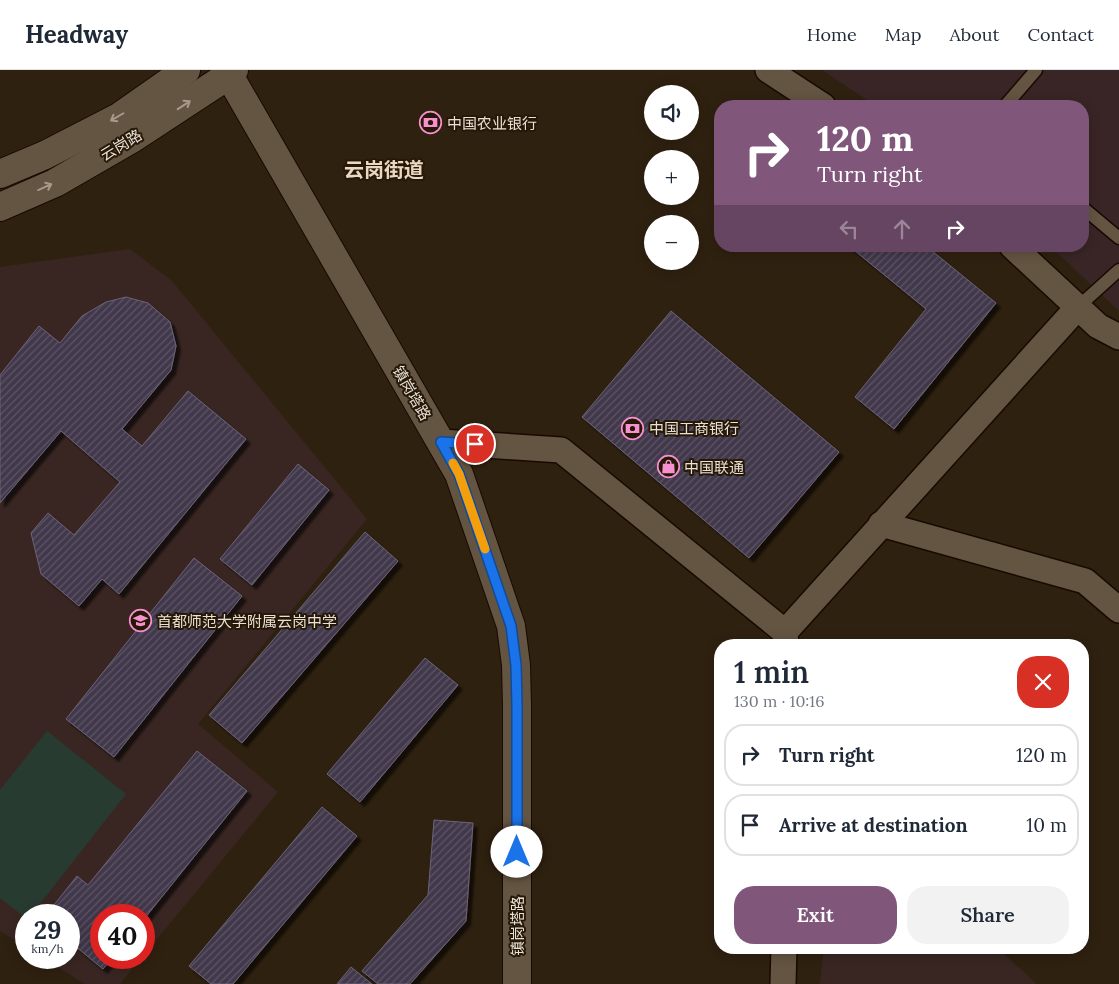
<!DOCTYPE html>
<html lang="en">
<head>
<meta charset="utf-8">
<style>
  :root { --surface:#fff; --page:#f2f2f3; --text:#1f2937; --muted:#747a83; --line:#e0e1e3; --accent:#80577b }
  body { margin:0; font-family:Lora,"Noto Sans SC",serif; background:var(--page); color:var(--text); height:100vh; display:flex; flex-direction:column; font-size:19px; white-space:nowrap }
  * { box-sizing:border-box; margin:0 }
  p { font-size:16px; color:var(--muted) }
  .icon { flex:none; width:28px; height:28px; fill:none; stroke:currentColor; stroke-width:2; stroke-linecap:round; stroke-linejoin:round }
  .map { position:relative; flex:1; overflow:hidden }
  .details { position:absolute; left:714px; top:569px; width:375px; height:315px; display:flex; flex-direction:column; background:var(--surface); border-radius:20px; box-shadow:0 2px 12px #0003 }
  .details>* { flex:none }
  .hud { position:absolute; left:714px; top:30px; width:375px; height:152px; border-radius:20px; box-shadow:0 2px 12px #0003; background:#80577b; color:#fff; overflow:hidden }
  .tools { position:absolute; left:644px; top:15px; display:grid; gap:10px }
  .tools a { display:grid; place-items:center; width:55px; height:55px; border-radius:50%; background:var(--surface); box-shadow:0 2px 12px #0003; font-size:25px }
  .speed { position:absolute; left:15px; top:834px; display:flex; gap:10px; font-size:25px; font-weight:700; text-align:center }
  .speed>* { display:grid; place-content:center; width:65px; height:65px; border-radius:50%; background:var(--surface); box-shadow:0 2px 12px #0003; line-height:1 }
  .speed small { font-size:12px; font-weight:400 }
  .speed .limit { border:8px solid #d22; background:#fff; color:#111 }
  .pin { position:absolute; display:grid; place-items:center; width:42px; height:42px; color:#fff; margin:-21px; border:2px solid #fff; border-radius:50%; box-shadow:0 1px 5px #0007 }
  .me { position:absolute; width:55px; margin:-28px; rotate:0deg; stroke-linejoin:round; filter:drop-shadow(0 0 4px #0008) }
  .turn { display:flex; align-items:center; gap:18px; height:105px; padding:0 20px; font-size:22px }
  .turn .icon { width:65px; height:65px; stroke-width:2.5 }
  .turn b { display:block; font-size:35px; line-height:42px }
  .lanes { display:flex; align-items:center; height:48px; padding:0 20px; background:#0003; justify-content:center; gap:25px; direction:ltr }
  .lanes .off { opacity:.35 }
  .round { display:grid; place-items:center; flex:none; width:52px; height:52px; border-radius:20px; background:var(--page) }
  .head { display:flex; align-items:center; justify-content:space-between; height:85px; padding:0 20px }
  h1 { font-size:30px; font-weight:600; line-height:38px }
  .primary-button { display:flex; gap:10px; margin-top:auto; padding:10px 20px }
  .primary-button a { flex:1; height:58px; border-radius:20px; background:var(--accent); color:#fff; font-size:20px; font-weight:600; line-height:58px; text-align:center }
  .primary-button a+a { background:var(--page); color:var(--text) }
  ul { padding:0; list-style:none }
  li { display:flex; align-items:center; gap:15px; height:62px; margin:0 10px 8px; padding:0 10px; border:2px solid var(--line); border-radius:20px }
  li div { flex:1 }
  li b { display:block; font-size:19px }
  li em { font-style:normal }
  header { display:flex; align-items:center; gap:30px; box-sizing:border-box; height:70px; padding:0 25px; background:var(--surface); border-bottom:1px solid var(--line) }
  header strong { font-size:24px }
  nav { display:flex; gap:28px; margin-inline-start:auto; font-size:18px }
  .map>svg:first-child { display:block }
  .industrial { fill:#392526 }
  .education { fill:#392622 }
  .pitch { fill:#283b31 }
  .building { fill:url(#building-hatch); stroke:#6d6379; filter:url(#shadow) }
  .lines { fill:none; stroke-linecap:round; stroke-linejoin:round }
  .lane-casing { stroke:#170a00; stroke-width:15 }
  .street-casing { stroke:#170a00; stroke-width:28 }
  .secondary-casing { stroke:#170a00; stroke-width:30 }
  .lane { stroke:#645442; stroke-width:12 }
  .street { stroke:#645442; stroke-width:25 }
  .secondary { stroke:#645442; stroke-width:28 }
  .oneway { stroke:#a69a8c }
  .route-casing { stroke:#114b97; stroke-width:12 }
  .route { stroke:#1a73e8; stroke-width:9 }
  .slow { stroke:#f59e0b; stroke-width:9 }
  .labels { text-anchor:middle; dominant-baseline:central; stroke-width:4; stroke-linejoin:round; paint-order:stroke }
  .poi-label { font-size:15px; fill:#e9dfd5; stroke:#251807; text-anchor:start }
  .street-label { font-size:15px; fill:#e9dfd5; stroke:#251807 }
  .district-label { font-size:20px; font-weight:bold; fill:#ebd8c3; stroke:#251807 }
</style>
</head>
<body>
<header>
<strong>Headway</strong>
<nav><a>Home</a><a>Map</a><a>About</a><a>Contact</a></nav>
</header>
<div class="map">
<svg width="1119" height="914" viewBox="0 0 1119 914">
  <defs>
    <pattern id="building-hatch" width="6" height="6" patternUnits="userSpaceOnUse" patternTransform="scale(1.25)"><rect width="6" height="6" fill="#42394c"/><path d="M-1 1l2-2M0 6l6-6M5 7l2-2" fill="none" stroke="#5d5565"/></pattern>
    <filter id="shadow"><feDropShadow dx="4.5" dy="4.5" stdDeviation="1" flood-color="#0009"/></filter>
  </defs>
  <rect width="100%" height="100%" fill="#2f2110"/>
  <polygon class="industrial" points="822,0 1119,0 1119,241 1050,176 1082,176 1082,36 876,36"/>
  <g class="education">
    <polygon points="130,179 172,211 367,449 198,654 278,722 144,885 144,845 101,845 101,888 141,888 120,914 85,914 43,888 69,888 69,845 26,845 26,877 0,861 0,197"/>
    <polygon points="824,878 997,878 1037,914 820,914"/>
  </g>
  <polygon class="pitch" points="47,661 126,724 31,845 26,845 26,848 0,828 0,720"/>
  <g class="building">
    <polygon points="849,176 926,176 996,233 894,359 855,327 926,239"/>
    <polygon points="126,227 148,233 170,252 176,276 171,300 122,359 142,376 188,321 246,369 119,524 102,509 79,536 41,504 31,463 48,443 74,465 120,412 61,361 0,433 0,305 39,256 60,273 82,246 106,232"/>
    <polygon points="671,241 839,382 749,488 582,347"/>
    <polygon points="298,394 329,420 252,515 220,489"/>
    <polygon points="365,462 398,491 242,673 209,645"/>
    <polygon points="194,488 242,526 114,687 66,649"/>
    <polygon points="425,588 458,615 360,732 327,704"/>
    <polygon points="197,681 247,721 144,849 144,845 101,845 101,888 112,888 103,899 69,871 69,845 46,845 77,806 88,815"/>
    <polygon points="322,737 357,766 233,914 211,914 189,896"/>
    <polygon points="434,750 473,753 466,851 410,914 378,914 362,901 428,825"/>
    <polygon points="351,897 372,914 337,914"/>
  </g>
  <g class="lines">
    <defs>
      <g id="lane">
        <polyline points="1005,36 1036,0"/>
        <polyline points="1082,137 1119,168"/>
        <polyline points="1078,237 1119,200"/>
      </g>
      <g id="street">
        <polyline points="768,0 823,36"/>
        <polyline points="1012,176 1098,256 1119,267"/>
        <polyline points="441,372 561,380 785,562"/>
        <polyline points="881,454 1085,511 1119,540"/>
        <polyline points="786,575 785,562 1078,237"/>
        <polyline points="783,914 784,878"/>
      </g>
      <g id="secondary">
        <polyline points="226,0 459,404 511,556 516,595 517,636 517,914"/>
        <polyline points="0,104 45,85 119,47 186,0"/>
        <polyline points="0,137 55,113 133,68 229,5 234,0"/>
      </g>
    </defs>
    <use href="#lane" class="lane-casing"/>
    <use href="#street" class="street-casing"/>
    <use href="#secondary" class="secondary-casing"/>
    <use href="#lane" class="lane"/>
    <use href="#street" class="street"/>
    <use href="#secondary" class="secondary"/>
  </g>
  <defs><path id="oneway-shaft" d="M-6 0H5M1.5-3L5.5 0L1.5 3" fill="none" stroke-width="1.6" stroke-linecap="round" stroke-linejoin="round" transform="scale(1.25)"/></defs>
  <g class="oneway">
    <use href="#oneway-shaft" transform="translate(184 35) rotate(-33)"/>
    <use href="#oneway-shaft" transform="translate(117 47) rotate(150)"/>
    <use href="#oneway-shaft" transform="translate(45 117) rotate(-24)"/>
  </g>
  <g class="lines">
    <defs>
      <polyline id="route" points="475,374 441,372 459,404 511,556 516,595 517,636 517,782"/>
    </defs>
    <use href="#route" class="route-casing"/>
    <use href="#route" class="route"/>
    <polyline class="slow" points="453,393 459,404 485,479"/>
  </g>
  <defs>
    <symbol id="bank-ring" viewBox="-11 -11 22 22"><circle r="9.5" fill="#251807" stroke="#f790ce" stroke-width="1.5"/><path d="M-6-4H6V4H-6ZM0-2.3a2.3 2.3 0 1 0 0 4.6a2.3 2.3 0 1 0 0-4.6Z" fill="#f790ce"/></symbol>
    <symbol id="shop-ring" viewBox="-11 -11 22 22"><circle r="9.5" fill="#251807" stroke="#f790ce" stroke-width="1.5"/><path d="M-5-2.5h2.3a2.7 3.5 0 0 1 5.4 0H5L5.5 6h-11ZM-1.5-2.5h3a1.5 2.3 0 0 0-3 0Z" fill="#f790ce"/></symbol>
    <symbol id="school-ring" viewBox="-11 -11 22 22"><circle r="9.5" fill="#251807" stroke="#f790ce" stroke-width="1.5"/><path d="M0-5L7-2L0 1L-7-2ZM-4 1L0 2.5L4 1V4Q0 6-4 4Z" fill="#f790ce"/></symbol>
  </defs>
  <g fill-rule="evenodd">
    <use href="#bank-ring" x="418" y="40" width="25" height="25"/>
    <use href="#bank-ring" x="620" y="346" width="25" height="25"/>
    <use href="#shop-ring" x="656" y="384" width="25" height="25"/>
    <use href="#school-ring" x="128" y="538" width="25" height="25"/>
  </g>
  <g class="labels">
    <g class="poi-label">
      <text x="447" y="53">中国农业银行</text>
      <text x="649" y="358">中国工商银行</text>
      <text x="684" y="397">中国联通</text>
      <text x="157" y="551">首都师范大学附属云岗中学</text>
    </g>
    <g class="street-label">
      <text transform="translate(121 75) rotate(-31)">云岗路</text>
      <text transform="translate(412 323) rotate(60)">镇岗塔路</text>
      <text transform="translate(517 856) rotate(-90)">镇岗塔路</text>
    </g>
    <g class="district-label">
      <text x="384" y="99">云岗街道</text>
    </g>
  </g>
</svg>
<div class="tools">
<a><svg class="icon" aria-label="sound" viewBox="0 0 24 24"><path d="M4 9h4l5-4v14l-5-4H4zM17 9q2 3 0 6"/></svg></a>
<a>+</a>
<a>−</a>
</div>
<div class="speed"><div>29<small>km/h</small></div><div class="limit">40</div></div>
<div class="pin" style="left:475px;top:374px;background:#d93025"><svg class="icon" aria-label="arrive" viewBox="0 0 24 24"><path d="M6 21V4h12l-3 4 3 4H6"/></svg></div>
<svg class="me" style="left:517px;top:782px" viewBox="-20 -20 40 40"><circle r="19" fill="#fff"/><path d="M0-13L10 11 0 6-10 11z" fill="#1a73e8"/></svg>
<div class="hud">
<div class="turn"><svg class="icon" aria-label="right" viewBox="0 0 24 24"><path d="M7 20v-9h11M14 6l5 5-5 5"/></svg><div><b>120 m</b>Turn right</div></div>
<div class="lanes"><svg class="icon off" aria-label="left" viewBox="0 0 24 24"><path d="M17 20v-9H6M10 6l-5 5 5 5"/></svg><svg class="icon off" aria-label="ahead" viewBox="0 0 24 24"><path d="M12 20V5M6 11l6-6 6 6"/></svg><svg class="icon" aria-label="right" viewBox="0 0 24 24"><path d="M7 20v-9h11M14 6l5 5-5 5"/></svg></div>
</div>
<section class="details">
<div class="head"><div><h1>1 min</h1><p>130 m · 10:16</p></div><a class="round" style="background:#d93025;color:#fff"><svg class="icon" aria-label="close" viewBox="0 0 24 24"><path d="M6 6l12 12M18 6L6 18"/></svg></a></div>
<ul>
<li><svg class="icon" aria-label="right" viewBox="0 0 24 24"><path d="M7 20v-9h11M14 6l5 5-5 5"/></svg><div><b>Turn right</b></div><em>120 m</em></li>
<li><svg class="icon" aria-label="arrive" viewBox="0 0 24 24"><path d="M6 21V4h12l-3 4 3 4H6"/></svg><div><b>Arrive at destination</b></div><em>10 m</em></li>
</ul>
<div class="primary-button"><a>Exit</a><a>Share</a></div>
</section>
</div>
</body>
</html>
